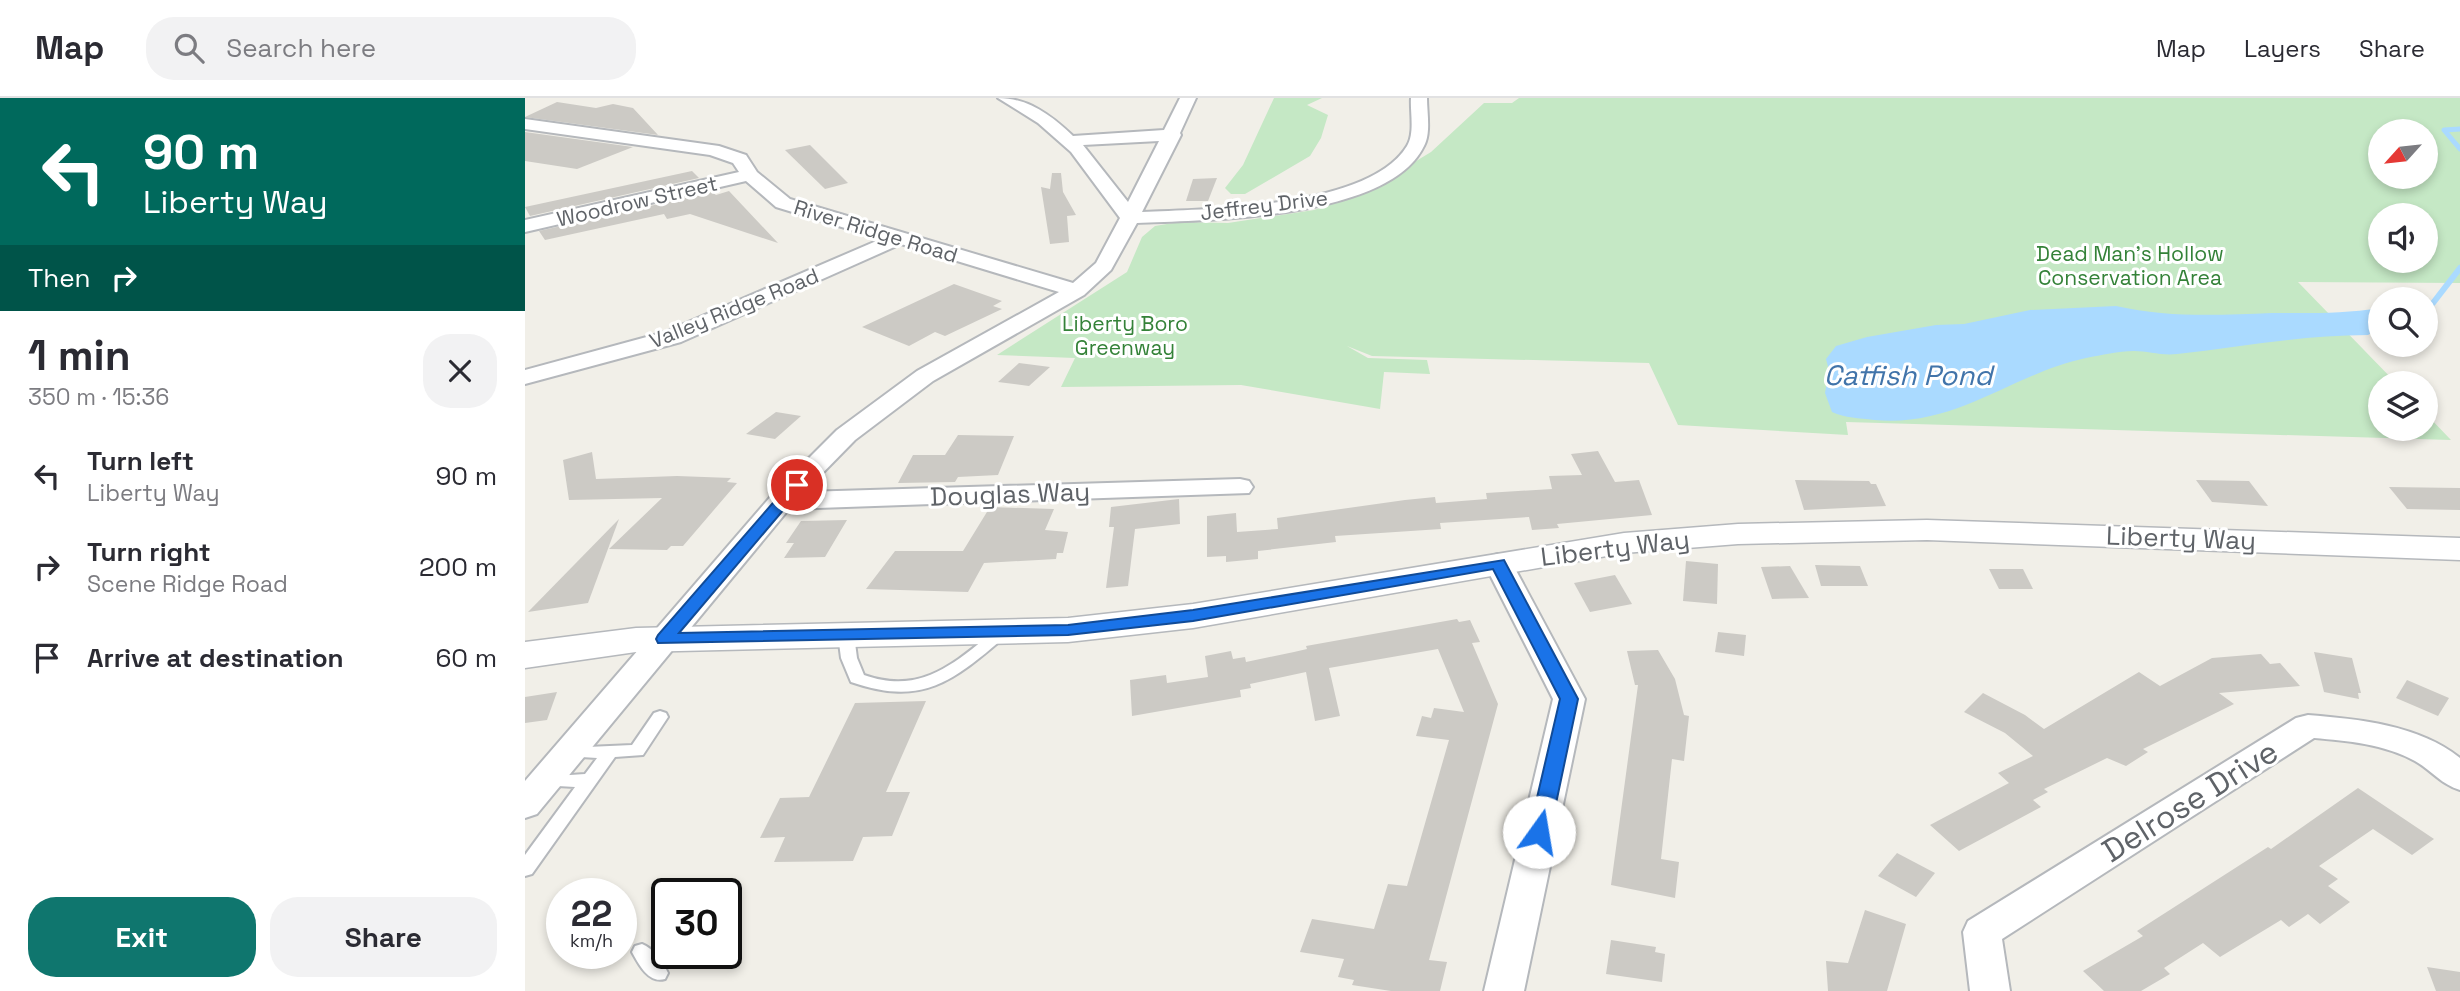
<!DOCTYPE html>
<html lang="en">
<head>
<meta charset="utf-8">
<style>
  :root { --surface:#fff; --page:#f2f2f3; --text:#2b2b33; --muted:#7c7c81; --line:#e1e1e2; --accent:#0f766e }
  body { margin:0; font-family:"Space Grotesk",sans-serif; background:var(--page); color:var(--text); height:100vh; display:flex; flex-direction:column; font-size:26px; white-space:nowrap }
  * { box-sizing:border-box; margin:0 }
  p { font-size:23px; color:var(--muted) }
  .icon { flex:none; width:38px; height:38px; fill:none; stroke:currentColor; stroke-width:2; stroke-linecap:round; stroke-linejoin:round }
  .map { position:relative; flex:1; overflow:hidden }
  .panel { display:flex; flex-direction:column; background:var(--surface); width:525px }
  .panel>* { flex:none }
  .hud { background:#00695c; color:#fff; overflow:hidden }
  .needle { width:46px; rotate:243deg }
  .fabs { position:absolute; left:1843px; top:21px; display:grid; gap:14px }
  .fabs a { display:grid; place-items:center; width:70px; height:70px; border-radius:50%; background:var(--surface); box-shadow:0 4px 10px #0003; font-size:35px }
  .speed { position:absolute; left:21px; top:780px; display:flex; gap:14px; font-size:35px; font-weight:700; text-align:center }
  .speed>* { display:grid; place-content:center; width:91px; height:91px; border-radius:50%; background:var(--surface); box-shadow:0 4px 10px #0003; line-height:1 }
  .speed small { font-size:18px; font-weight:400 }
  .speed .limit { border:4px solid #111; border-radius:10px; background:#fff; color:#111 }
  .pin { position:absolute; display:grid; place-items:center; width:60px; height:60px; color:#fff; margin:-30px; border:4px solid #fff; border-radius:50%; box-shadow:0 2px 7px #0007 }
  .me { position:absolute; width:77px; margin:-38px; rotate:13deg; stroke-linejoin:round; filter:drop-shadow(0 0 5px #0008) }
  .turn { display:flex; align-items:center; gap:24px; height:147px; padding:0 28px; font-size:32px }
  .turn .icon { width:91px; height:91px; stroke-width:2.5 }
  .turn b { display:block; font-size:49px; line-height:60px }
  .then { display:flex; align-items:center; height:66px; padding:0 28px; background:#0003; gap:14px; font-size:26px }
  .round { display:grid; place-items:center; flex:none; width:74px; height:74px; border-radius:28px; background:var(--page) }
  .head { display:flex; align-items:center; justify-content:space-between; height:119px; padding:0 28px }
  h1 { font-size:42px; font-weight:800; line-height:52px }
  .action { display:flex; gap:14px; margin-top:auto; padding:14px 28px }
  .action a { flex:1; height:80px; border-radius:28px; background:var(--accent); color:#fff; font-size:28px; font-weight:800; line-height:80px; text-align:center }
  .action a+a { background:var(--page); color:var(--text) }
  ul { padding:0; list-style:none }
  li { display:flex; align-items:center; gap:21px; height:91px; padding:0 28px }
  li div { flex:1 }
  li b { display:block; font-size:26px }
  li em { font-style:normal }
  header { display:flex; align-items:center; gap:42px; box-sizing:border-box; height:98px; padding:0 35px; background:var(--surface); border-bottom:2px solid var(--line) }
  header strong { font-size:33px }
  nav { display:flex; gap:38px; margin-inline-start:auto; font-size:24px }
  .search { width:490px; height:63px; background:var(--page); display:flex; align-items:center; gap:18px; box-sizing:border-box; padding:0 24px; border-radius:28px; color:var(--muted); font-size:26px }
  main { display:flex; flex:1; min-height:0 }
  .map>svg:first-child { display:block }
  .green { fill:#c5e8c5; fill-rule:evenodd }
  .water { fill:#aadaff }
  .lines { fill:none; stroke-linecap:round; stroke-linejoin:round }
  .stream-far1 { stroke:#aadaff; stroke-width:5 }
  .stream { stroke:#aadaff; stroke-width:6 }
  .building { fill:#cccac5 }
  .service-casing { stroke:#b5b8bc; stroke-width:4 }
  .minor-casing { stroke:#b5b8bc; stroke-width:4 }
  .tertiary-casing { stroke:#b5b8bc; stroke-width:3 }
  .service { fill:#fff; fill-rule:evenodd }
  .minor { fill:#fff; fill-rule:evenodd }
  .tertiary { fill:#fff; fill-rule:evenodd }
  .route { fill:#1a73e8; stroke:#114b97; stroke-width:2 }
  .labels { text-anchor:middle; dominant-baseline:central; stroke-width:6; stroke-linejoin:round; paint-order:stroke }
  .far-street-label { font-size:21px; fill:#5f6368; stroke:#fff }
  .far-park-label { font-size:21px; fill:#348238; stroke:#fff }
  .street-label { font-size:26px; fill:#5f6368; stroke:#fff }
  .water-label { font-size:28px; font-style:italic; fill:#4174aa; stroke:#fff }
  .near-street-label { font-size:32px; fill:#5f6368; stroke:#fff }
</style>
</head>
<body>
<header>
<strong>Map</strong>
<div class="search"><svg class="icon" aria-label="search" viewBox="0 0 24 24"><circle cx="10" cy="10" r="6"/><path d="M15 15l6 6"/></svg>Search here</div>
<nav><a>Map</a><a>Layers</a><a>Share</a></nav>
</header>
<main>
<section class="panel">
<div class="hud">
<div class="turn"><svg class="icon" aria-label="left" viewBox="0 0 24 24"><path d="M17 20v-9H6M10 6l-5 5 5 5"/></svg><div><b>90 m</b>Liberty Way</div></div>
<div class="then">Then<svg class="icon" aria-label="right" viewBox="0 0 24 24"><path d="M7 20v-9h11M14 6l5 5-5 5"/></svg></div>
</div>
<div class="head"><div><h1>1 min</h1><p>350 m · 15:36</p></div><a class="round"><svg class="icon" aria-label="close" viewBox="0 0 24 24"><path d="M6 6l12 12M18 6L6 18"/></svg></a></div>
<ul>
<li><svg class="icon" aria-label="left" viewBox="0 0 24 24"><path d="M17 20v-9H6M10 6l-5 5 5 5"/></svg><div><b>Turn left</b><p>Liberty Way</p></div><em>90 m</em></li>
<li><svg class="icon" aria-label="right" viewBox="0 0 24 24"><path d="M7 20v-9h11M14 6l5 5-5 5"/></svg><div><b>Turn right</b><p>Scene Ridge Road</p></div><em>200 m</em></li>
<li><svg class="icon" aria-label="arrive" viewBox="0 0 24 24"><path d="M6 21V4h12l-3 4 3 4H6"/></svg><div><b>Arrive at destination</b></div><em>60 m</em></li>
</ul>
<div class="action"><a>Exit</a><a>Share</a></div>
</section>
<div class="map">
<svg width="1935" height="893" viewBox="0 0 1935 893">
  <rect width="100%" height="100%" fill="#f1efe8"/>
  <g class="green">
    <polygon points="749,0 797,0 782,7 803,17 796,40 785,58 720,96 706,96 700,90 718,67"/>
    <path d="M 994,0 L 1935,0 L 1935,185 L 1773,184 L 1871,285 L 1855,285 L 1855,331 L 1900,331 L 1901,316 L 1926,342 L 1321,324 L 1323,337 L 1153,327 L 1124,265 L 847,258 L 822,248 L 843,260 L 902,262 L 905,276 L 859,274 L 855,311 L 716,287 L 536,289 L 550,260 L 472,257 L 602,174 L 617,139 L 630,128 L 654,124 L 703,125 L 789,112 L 840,94 L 906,54 L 959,5 L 987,5 ZM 1855,33 L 1900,33 L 1900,79 L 1855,79 ZM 1855,117 L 1900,117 L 1900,163 L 1855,163 Z"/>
  </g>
  <path class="water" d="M 1591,208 C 1643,220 1695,217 1747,215 C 1784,215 1818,216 1855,210 L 1855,230 L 1843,237 C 1777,237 1716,249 1652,256 C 1637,258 1623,253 1609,253 C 1593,253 1577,257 1561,260 C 1486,276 1432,330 1349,322 C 1334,320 1320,320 1307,314 L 1300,295 L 1304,272 L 1301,261 L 1311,248 L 1342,239 L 1411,227 L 1439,226 L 1505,212 Z"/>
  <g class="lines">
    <polyline class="stream-far1" points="1935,31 1919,32 1935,51"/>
    <polyline class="stream" points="1908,205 1935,170"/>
  </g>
  <g class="building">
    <polygon points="32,4 71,10 88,6 108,10 133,37 0,19"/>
    <polygon points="0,34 108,49 52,71 0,63"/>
    <polygon points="285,47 323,85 300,91 260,52"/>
    <polygon points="167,73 174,80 5,118 0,109"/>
    <polygon points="527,75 536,75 538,94 551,117 542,118 544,144 525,146 516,89 525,91"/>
    <polygon points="692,80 683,103 661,103 668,81"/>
    <polygon points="204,93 253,145 165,116 142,121 139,116 20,142 14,133 187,94 191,97"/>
    <polygon points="429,186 477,203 468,208 477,211 420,238 410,234 384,248 337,229"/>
    <polygon points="494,265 525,269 504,288 473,284"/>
    <polygon points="251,314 276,318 250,341 221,336"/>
    <polygon points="433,337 489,338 473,377 433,379 430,384 373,385 388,357 420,357"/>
    <polygon points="1073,353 1090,384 1114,382 1127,417 1032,426 1034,430 1007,432 1004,419 915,425 916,431 810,438 811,444 733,453 733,461 701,464 701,458 682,459 682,418 711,415 712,434 753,431 752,420 880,402 910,399 911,405 962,401 961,395 1027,391 1024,378 1057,377 1046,356"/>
    <polygon points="67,354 71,381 152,378 206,380 202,384 212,385 158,448 146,448 142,452 84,451 137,400 44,402 38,362"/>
    <polygon points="1270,382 1344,383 1346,386 1351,386 1361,408 1279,412"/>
    <polygon points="1671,382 1724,383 1743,408 1687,404"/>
    <polygon points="1864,389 1935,390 1935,412 1882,411"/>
    <polygon points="654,401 655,426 610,431 603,488 581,490 589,429 584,429 586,409"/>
    <polygon points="465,409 529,411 520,432 543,434 538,455 532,455 531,461 459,465 443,494 341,491 370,453 438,453"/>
    <polygon points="94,421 63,505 3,514"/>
    <polygon points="322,422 300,459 259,460 269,445 261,445 276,423"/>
    <polygon points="1161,463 1193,466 1192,506 1158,503"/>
    <polygon points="1290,467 1335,468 1343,488 1296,488"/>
    <polygon points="1265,468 1284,500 1247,501 1236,469"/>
    <polygon points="1464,471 1498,471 1508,491 1474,491"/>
    <polygon points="1090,477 1107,506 1065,514 1049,485"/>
    <polygon points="932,521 934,524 945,522 955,544 947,545 973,606 904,862 922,864 915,893 866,893 827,887 829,882 813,879 819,861 775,854 787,821 849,831 863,786 882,788 924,642 891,638 897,618 906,620 909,610 939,614 913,551 804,570 815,618 790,623 781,574 725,586 726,590 715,592 716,599 607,618 605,582 641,577 642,585 683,579 680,558 706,553 708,561 720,559 721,564 769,554 782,551 781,548"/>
    <polygon points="1193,534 1221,537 1219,558 1190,554"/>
    <polygon points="1133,552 1150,581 1159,617 1164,618 1159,663 1147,661 1136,761 1154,764 1150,800 1086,787 1113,587 1110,587 1102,553"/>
    <polygon points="1789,554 1827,560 1836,595 1833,595 1834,601 1799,594"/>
    <polygon points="1736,556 1745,566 1755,565 1775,588 1694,595 1709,606 1618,651 1623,654 1601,668 1582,660 1519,691 1523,694 1508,702 1516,709 1434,753 1405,727 1484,685 1473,675 1508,658 1480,635 1439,614 1458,595 1500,617 1519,631 1614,574 1635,588 1687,560"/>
    <polygon points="1882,582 1924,600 1913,618 1871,600"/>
    <polygon points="32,594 22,622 0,625 0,599"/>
    <polygon points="401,603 361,694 385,694 367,738 338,739 328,763 249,764 260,739 235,740 255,700 284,699 330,605"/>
    <polygon points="1833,690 1909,741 1887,757 1848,731 1794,768 1813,781 1803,788 1825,804 1795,826 1783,816 1764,829 1756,822 1695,859 1678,845 1639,870 1645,876 1616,893 1579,893 1558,873 1618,838 1612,833 1743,749 1746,751"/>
    <polygon points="1372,755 1410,775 1391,799 1353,778"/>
    <polygon points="1340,812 1381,826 1362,893 1303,893 1301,863 1323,865"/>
    <polygon points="1086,842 1131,849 1130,854 1140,856 1137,884 1081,876"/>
    <polygon points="1902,869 1935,874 1935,893 1911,893"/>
  </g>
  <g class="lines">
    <defs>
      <g id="service">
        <path d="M 476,530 L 484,535 L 481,538 C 428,583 398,609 326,584 L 316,560 L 313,537 L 321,532 L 329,537 L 332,560 L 339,577 C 396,597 428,566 471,532 Z"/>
        <polygon points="135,613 141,615 143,619 118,657 90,659 7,776 0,778 0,757 50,689 15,687 12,683 15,679 60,676 72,660 40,658 38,654 40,650 107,647 129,615"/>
        <path d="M 117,846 C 128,850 138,864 143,875 L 140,881 C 124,886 114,867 107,854 L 110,848 Z"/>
      </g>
      <g id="minor">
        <path d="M 473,0 C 503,0 526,17 548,38 L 639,32 L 655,0 L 671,0 L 655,35 L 656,37 L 617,114 C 684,111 844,110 882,48 C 890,35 885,14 886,0 L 902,0 C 902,15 906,35 899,48 C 864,121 683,122 612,125 L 586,172 L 559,197 L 408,283 L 330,342 L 279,394 L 715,381 L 724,383 L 728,389 L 724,395 L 264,411 L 12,716 L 0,720 L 0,683 L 247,397 L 312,332 L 392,273 L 534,194 L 376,146 L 156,244 L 0,286 L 0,272 L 140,234 L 356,141 L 251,109 L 221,83 L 0,134 L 0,122 L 214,74 L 208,65 L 185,57 L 0,31 L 0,21 L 194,48 L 221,57 L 232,74 L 265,101 L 548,185 L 571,165 L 595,120 L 546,54 L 513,25 ZM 634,43 L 603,104 L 558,47 Z"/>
        <polygon points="973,456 983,459 987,465 1060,601 999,893 959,893 1028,601 959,465 963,459"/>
        <path d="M 1783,617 C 1834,621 1894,627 1935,660 L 1935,692 C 1917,687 1906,672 1890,663 C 1859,646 1823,643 1789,640 L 1477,841 L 1485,893 L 1445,893 L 1438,834 L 1443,823 L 1771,620 Z"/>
      </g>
      <polygon id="tertiary" points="1402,422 1935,440 1935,462 1402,442 1213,446 1099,455 668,530 543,544 111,554 0,570 0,544 111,530 543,520 668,506 1099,435 1213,426"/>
    </defs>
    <use href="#service" class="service-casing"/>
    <use href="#minor" class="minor-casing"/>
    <use href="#tertiary" class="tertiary-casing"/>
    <use href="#service" class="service"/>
    <use href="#minor" class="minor"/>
    <use href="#tertiary" class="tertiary"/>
  </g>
  <polygon class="route" points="272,382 279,387 277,390 154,535 543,527 668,512 979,462 1053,601 1025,734 1022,739 1007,739 1004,734 1035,601 968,471 668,523 543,537 133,545 131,541 133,537 267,383"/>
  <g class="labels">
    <g class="far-street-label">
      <text transform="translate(112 103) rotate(-13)">Woodrow Street</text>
      <text transform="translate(739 107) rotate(-7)">Jeffrey Drive</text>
      <text transform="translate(351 133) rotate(17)">River Ridge Road</text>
      <text transform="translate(209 210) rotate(-22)">Valley Ridge Road</text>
    </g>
    <g class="far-park-label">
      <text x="1605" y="155">Dead Man's Hollow<tspan x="1605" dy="24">Conservation Area</tspan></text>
      <text x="600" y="225">Liberty Boro<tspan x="600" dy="24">Greenway</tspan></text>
    </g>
    <g class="street-label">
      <text transform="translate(485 396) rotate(-2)">Douglas Way</text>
      <text transform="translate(1656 440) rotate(2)">Liberty Way</text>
      <text transform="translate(1090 450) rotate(-7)">Liberty Way</text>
    </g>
    <g class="water-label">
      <text x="1383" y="277">Catfish Pond</text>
    </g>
    <g class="near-street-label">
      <text transform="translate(1665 703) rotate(-32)">Delrose Drive</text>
    </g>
  </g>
</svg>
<div class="fabs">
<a><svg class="needle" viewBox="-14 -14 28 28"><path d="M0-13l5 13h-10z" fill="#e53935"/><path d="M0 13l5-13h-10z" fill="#7c7c81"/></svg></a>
<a><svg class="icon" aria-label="sound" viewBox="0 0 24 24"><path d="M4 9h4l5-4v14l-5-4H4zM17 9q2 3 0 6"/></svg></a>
<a><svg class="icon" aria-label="search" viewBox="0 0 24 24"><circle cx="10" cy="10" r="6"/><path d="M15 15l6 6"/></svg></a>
<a><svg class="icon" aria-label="layers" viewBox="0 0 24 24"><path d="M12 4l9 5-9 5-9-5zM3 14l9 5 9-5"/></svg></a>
</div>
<div class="speed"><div>22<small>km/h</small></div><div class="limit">30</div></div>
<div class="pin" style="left:272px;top:387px;background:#d93025"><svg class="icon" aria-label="arrive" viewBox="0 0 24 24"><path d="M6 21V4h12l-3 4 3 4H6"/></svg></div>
<svg class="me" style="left:1014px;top:734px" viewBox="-20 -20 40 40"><circle r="19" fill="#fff"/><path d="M0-13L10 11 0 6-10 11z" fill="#1a73e8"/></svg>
</div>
</main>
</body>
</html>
